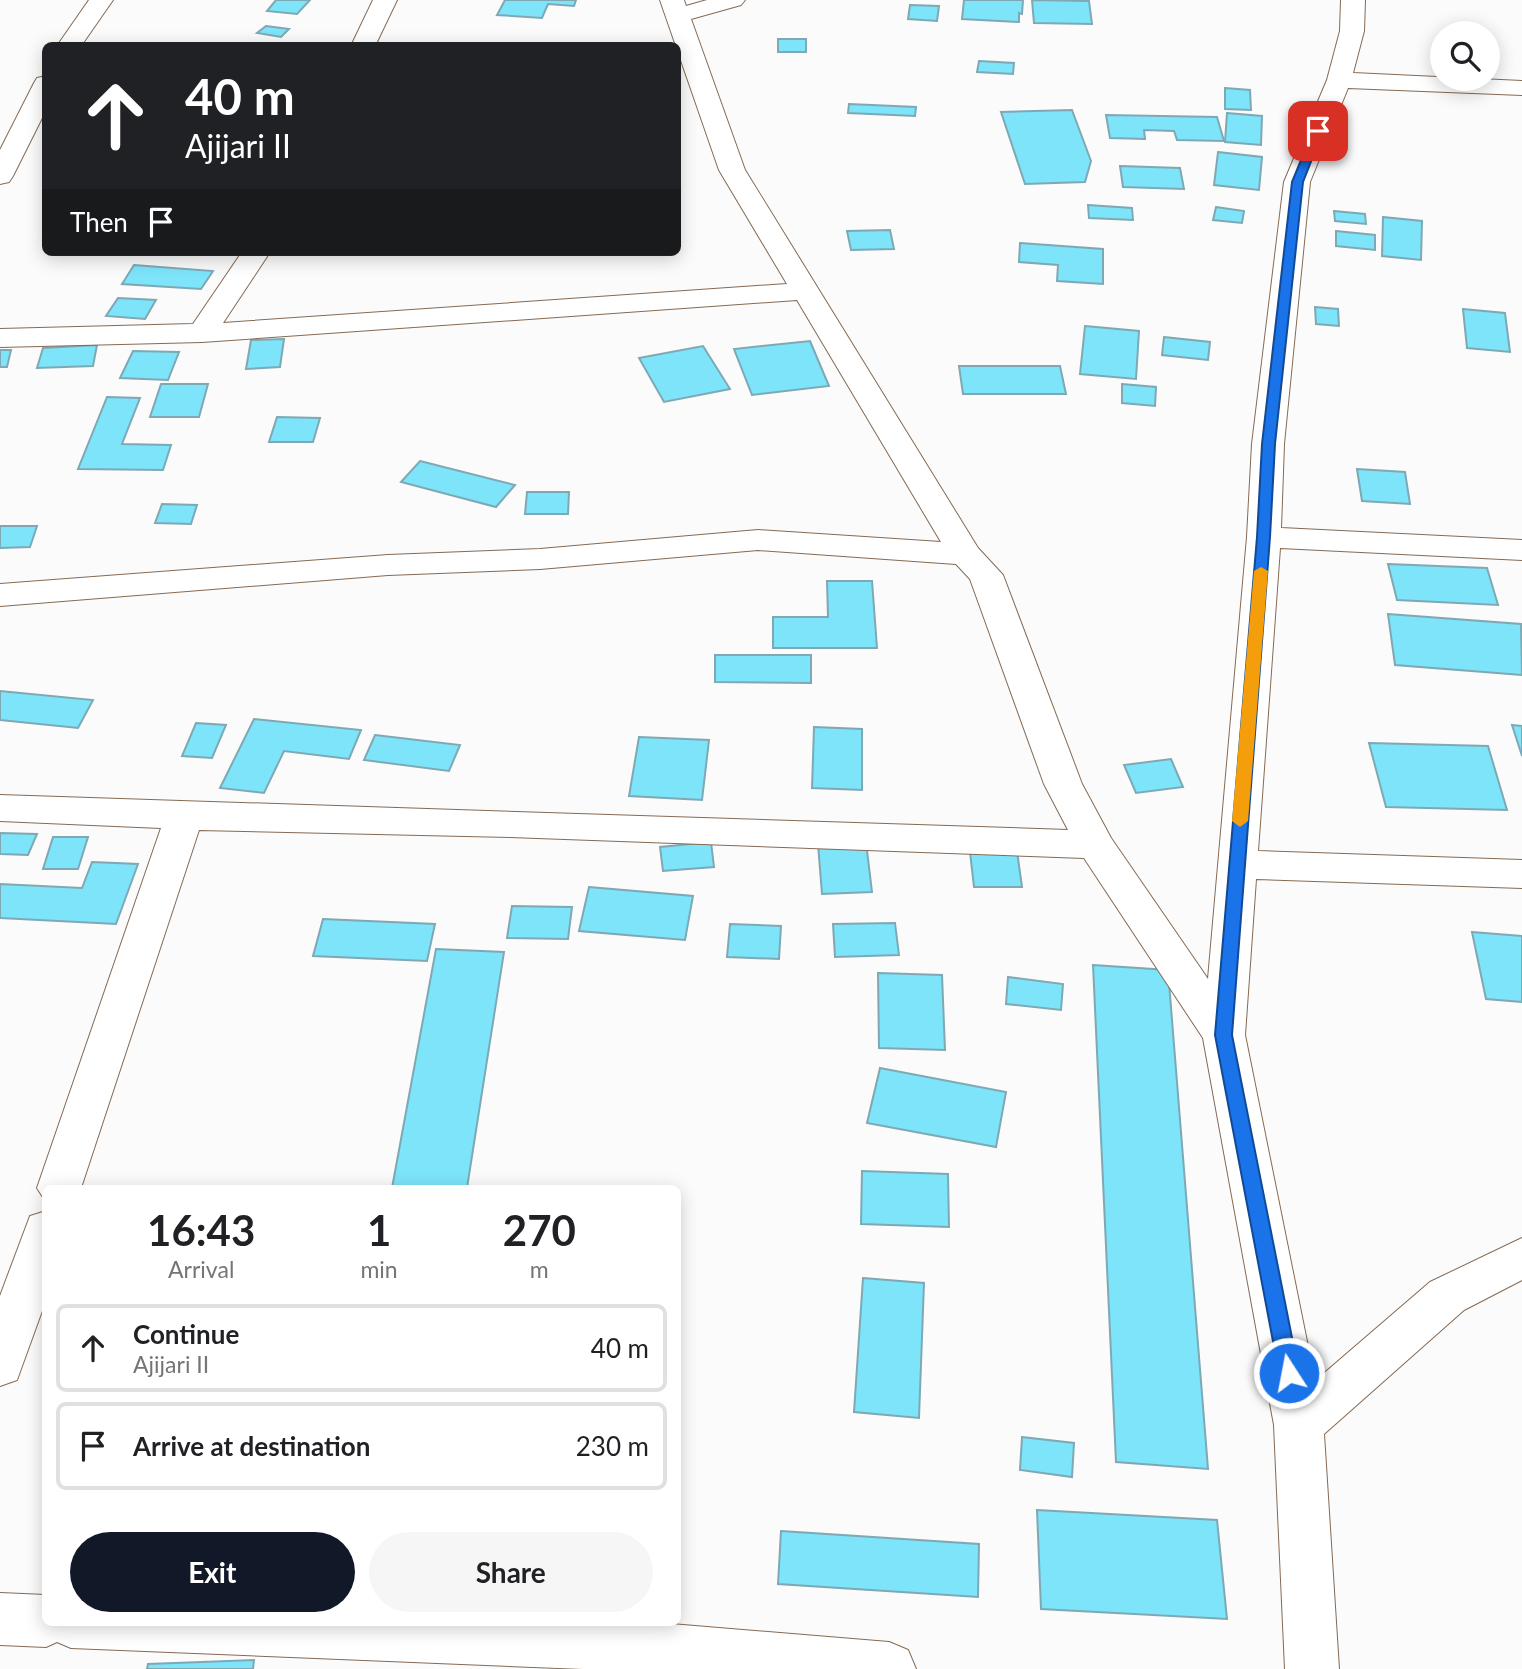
<!DOCTYPE html>
<html lang="en">
<head>
<meta charset="utf-8">
<style>
  :root { --surface:#fff; --page:#f6f6f6; --text:#202124; --muted:#757577; --line:#e0e0e0; --accent:#111827 }
  body { margin:0; font-family:Lato,sans-serif; background:var(--page); color:var(--text); height:100vh; display:flex; flex-direction:column; font-size:26px; white-space:nowrap }
  * { box-sizing:border-box; margin:0 }
  p { font-size:23px; color:var(--muted) }
  .icon { flex:none; width:38px; height:38px; fill:none; stroke:currentColor; stroke-width:2; stroke-linecap:round; stroke-linejoin:round }
  .map { position:relative; flex:1; overflow:hidden }
  .panel { position:absolute; left:42px; top:1185px; width:639px; height:441px; display:flex; flex-direction:column; background:var(--surface); border-radius:10px; box-shadow:0 4px 18px #0003 }
  .panel>* { flex:none }
  .guide { position:absolute; left:42px; top:42px; width:639px; height:214px; border-radius:10px; box-shadow:0 4px 18px #0003; background:#202124; color:#fff; overflow:hidden }
  .fabs { position:absolute; left:1430px; top:21px; display:grid; gap:14px }
  .fabs a { display:grid; place-items:center; width:70px; height:70px; border-radius:50%; background:var(--surface); box-shadow:0 4px 18px #0003; font-size:35px }
  .pin { position:absolute; display:grid; place-items:center; width:60px; height:60px; color:#fff; margin:-30px; border-radius:14px; box-shadow:0 4px 10px #0006 }
  .me { position:absolute; width:77px; margin:-38px; rotate:349deg; stroke-linejoin:round; filter:drop-shadow(0 0 5px #0008) }
  .turn { display:flex; align-items:center; gap:24px; height:147px; padding:0 28px; font-size:32px }
  .turn .icon { width:91px; height:91px; stroke-width:2.5 }
  .turn b { display:block; font-size:49px; line-height:60px }
  .then { display:flex; align-items:center; height:66px; padding:0 28px; background:#0003; gap:14px; font-size:26px }
  .eta { display:flex; justify-content:space-evenly; align-items:center; height:119px; text-align:center }
  .eta b { font-size:42px; font-weight:700; line-height:49px }
  .cta { display:flex; gap:14px; margin-top:auto; padding:14px 28px }
  .cta a { flex:1; height:80px; border-radius:42px; background:var(--accent); color:#fff; font-size:28px; font-weight:700; line-height:80px; text-align:center }
  .cta a+a { background:var(--page); color:var(--text) }
  ul { padding:0; list-style:none }
  li { display:flex; align-items:center; gap:21px; height:88px; margin:0 14px 10px; padding:0 14px; border:4px solid var(--line); border-radius:10px }
  li div { flex:1 }
  li b { display:block; font-size:26px }
  li em { font-style:normal }
  .map>svg:first-child { display:block }
  .building { fill:#7de4fa; stroke:#7ea9b4; stroke-width:2 }
  .lines { fill:none; stroke-linecap:round; stroke-linejoin:round }
  .street-casing { stroke:#856a53; stroke-width:2 }
  .street { fill:#fff; fill-rule:evenodd }
  .route { fill:#1a73e8; stroke:#114b97; stroke-width:2 }
  .slow { fill:#f59e0b }
</style>
</head>
<body>
<div class="map">
<svg width="1522" height="1669" viewBox="0 0 1522 1669">
  <rect width="100%" height="100%" fill="#fbfbfb"/>
  <g class="building">
    <polygon points="276,0 310,0 297,14 267,11"/>
    <polygon points="505,0 576,0 574,6 548,4 542,18 497,15"/>
    <polygon points="964,0 1023,0 1022,14 1019,13 1019,22 962,19"/>
    <polygon points="1032,0 1089,1 1092,24 1034,23"/>
    <polygon points="910,5 939,6 937,21 908,19"/>
    <polygon points="266,26 289,29 281,37 257,33"/>
    <rect x="778" y="39" width="28" height="13"/>
    <polygon points="979,61 1014,63 1013,74 977,72"/>
    <polygon points="1225,88 1250,90 1251,110 1225,109"/>
    <polygon points="849,104 916,107 915,116 848,113"/>
    <polygon points="1072,110 1091,161 1085,182 1025,184 1001,112"/>
    <polygon points="1227,113 1262,116 1261,145 1225,142"/>
    <polygon points="1106,115 1217,117 1224,141 1177,140 1174,131 1144,130 1145,139 1110,138"/>
    <polygon points="1218,152 1262,157 1259,190 1214,185"/>
    <polygon points="1120,166 1180,168 1184,189 1123,187"/>
    <polygon points="1088,205 1132,208 1133,220 1089,218"/>
    <polygon points="1216,207 1244,211 1242,223 1213,220"/>
    <polygon points="1334,211 1365,214 1366,224 1335,221"/>
    <polygon points="1383,217 1422,221 1421,260 1382,256"/>
    <polygon points="890,230 894,249 851,250 847,231"/>
    <polygon points="1336,231 1375,235 1375,250 1336,246"/>
    <polygon points="1020,243 1103,249 1103,284 1057,281 1058,265 1019,262"/>
    <polygon points="134,265 213,271 201,289 122,284"/>
    <polygon points="118,298 156,300 145,319 106,316"/>
    <polygon points="1315,307 1338,309 1339,326 1316,324"/>
    <polygon points="1463,309 1505,313 1510,352 1467,348"/>
    <polygon points="1085,326 1139,331 1136,379 1080,374"/>
    <polygon points="1164,337 1210,342 1208,360 1162,355"/>
    <polygon points="284,339 280,367 246,369 251,340"/>
    <polygon points="810,341 829,386 752,395 734,349"/>
    <polygon points="97,345 93,366 37,368 43,348"/>
    <polygon points="703,346 730,389 664,402 639,358"/>
    <polygon points="0,350 11,350 7,367 0,367"/>
    <polygon points="133,351 179,352 168,380 120,378"/>
    <polygon points="959,366 1060,366 1066,394 963,394"/>
    <polygon points="161,384 208,384 199,417 150,417"/>
    <polygon points="1122,384 1156,387 1155,406 1122,403"/>
    <polygon points="107,397 140,398 122,444 171,445 163,470 78,469"/>
    <polygon points="277,417 320,418 313,442 269,442"/>
    <polygon points="420,461 515,485 496,507 401,482"/>
    <polygon points="1357,469 1405,472 1410,504 1362,501"/>
    <polygon points="527,492 569,492 568,514 525,514"/>
    <polygon points="162,504 197,505 191,524 155,523"/>
    <polygon points="0,526 37,526 30,547 0,548"/>
    <polygon points="1388,564 1487,568 1498,605 1397,600"/>
    <polygon points="827,581 872,581 877,648 773,648 773,617 828,617"/>
    <polygon points="1388,614 1521,624 1522,675 1395,665"/>
    <polygon points="715,655 811,655 811,683 715,682"/>
    <polygon points="0,691 93,700 78,728 0,720"/>
    <polygon points="254,719 361,730 349,759 284,751 264,793 220,788"/>
    <polygon points="196,723 226,725 212,758 182,756"/>
    <polygon points="1512,725 1522,726 1522,756"/>
    <polygon points="814,727 862,729 862,790 812,788"/>
    <polygon points="375,735 460,745 449,771 364,760"/>
    <polygon points="639,737 709,740 702,800 629,796"/>
    <polygon points="1369,743 1488,746 1507,810 1386,807"/>
    <polygon points="1171,759 1183,787 1136,793 1124,765"/>
    <polygon points="0,833 37,834 28,855 0,854"/>
    <polygon points="53,837 88,837 78,869 43,869"/>
    <polygon points="711,842 714,867 663,871 660,847"/>
    <polygon points="866,842 872,892 822,894 818,844"/>
    <polygon points="1017,851 1022,887 974,887 970,852"/>
    <polygon points="92,862 138,864 116,924 0,918 0,884 82,888"/>
    <polygon points="589,887 693,896 685,940 579,931"/>
    <polygon points="512,906 572,907 568,939 507,938"/>
    <polygon points="323,919 435,924 427,961 313,956"/>
    <polygon points="895,923 899,955 835,957 833,924"/>
    <polygon points="730,924 781,926 779,959 727,957"/>
    <polygon points="1472,932 1522,936 1522,1002 1486,999"/>
    <polygon points="436,949 504,952 467,1188 392,1188"/>
    <polygon points="1093,965 1168,970 1208,1469 1116,1462"/>
    <polygon points="878,973 942,975 945,1050 879,1048"/>
    <polygon points="1008,977 1063,984 1061,1010 1006,1004"/>
    <polygon points="880,1068 1006,1092 996,1147 867,1123"/>
    <polygon points="862,1171 948,1174 949,1227 861,1224"/>
    <polygon points="863,1278 924,1283 919,1418 854,1412"/>
    <polygon points="1022,1437 1074,1443 1072,1477 1020,1470"/>
    <polygon points="1037,1510 1217,1520 1227,1619 1041,1609"/>
    <polygon points="781,1531 979,1544 978,1597 778,1584"/>
    <polygon points="254,1660 253,1669 147,1669 148,1664"/>
  </g>
  <g class="lines">
    <defs>
      <g id="street">
        <polygon points="89,0 113,0 81,46 57,46"/>
        <polygon points="373,0 397,0 375,46 351,46"/>
        <polygon points="660,0 684,0 686,6 707,0 745,0 741,5 691,19 745,170 978,548 1003,575 1082,784 1111,838 1208,979 1247,537 1252,444 1284,182 1327,80 1340,31 1341,0 1365,0 1364,31 1353,73 1522,81 1522,95 1348,88 1310,182 1284,444 1281,528 1522,540 1522,560 1280,548 1258,851 1522,860 1522,888 1256,879 1245,1035 1315,1381 1430,1282 1522,1238 1522,1280 1464,1310 1324,1434 1339,1669 1285,1669 1274,1425 1203,1038 1084,858 510,837 199,830 81,1188 46,1188 46,1202 37,1188 161,828 0,821 0,795 1068,830 1044,784 970,579 956,564 758,550 540,569 388,575 0,606 0,584 388,555 540,549 758,530 941,542 797,300 202,342 0,347 0,329 193,324 242,252 270,252 223,323 787,284 719,170"/>
        <polygon points="46,76 46,110 13,176 9,182 0,184 0,150 34,83 37,78"/>
        <polygon points="46,1211 46,1300 17,1380 0,1386 0,1296 30,1216"/>
        <polygon points="0,1593 46,1595 46,1622 647,1622 889,1642 908,1650 916,1669 583,1669 71,1648 57,1642 46,1647 0,1645"/>
      </g>
    </defs>
    <use href="#street" class="street-casing"/>
    <use href="#street" class="street"/>
  </g>
  <polygon class="route" points="1318,128 1323,131 1303,182 1275,444 1270,537 1232,1035 1299,1373 1296,1379 1289,1382 1282,1379 1279,1373 1215,1035 1257,537 1262,444 1292,182 1313,131"/>
  <polygon class="slow" points="1261,567 1268,571 1248,821 1240,827 1232,821 1254,571"/>
</svg>
<div class="fabs">
<a><svg class="icon" aria-label="search" viewBox="0 0 24 24"><circle cx="10" cy="10" r="6"/><path d="M15 15l6 6"/></svg></a>
</div>
<div class="pin" style="left:1318px;top:131px;background:#d93025"><svg class="icon" aria-label="arrive" viewBox="0 0 24 24"><path d="M6 21V4h12l-3 4 3 4H6"/></svg></div>
<svg class="me" style="left:1289px;top:1373px" viewBox="-20 -20 40 40"><circle r="17" fill="#1a73e8" stroke="#fff" stroke-width="3"/><path d="M0-11L8 9 0 5-8 9z" fill="#fff"/></svg>
<div class="guide">
<div class="turn"><svg class="icon" aria-label="ahead" viewBox="0 0 24 24"><path d="M12 20V5M6 11l6-6 6 6"/></svg><div><b>40 m</b>Ajijari II</div></div>
<div class="then">Then<svg class="icon" aria-label="arrive" viewBox="0 0 24 24"><path d="M6 21V4h12l-3 4 3 4H6"/></svg></div>
</div>
<section class="panel">
<div class="eta">
<div><b>16:43</b><p>Arrival</p></div>
<div><b>1</b><p>min</p></div>
<div><b>270</b><p>m</p></div>
</div>
<ul>
<li><svg class="icon" aria-label="ahead" viewBox="0 0 24 24"><path d="M12 20V5M6 11l6-6 6 6"/></svg><div><b>Continue</b><p>Ajijari II</p></div><em>40 m</em></li>
<li><svg class="icon" aria-label="arrive" viewBox="0 0 24 24"><path d="M6 21V4h12l-3 4 3 4H6"/></svg><div><b>Arrive at destination</b></div><em>230 m</em></li>
</ul>
<div class="cta"><a>Exit</a><a>Share</a></div>
</section>
</div>
</body>
</html>
